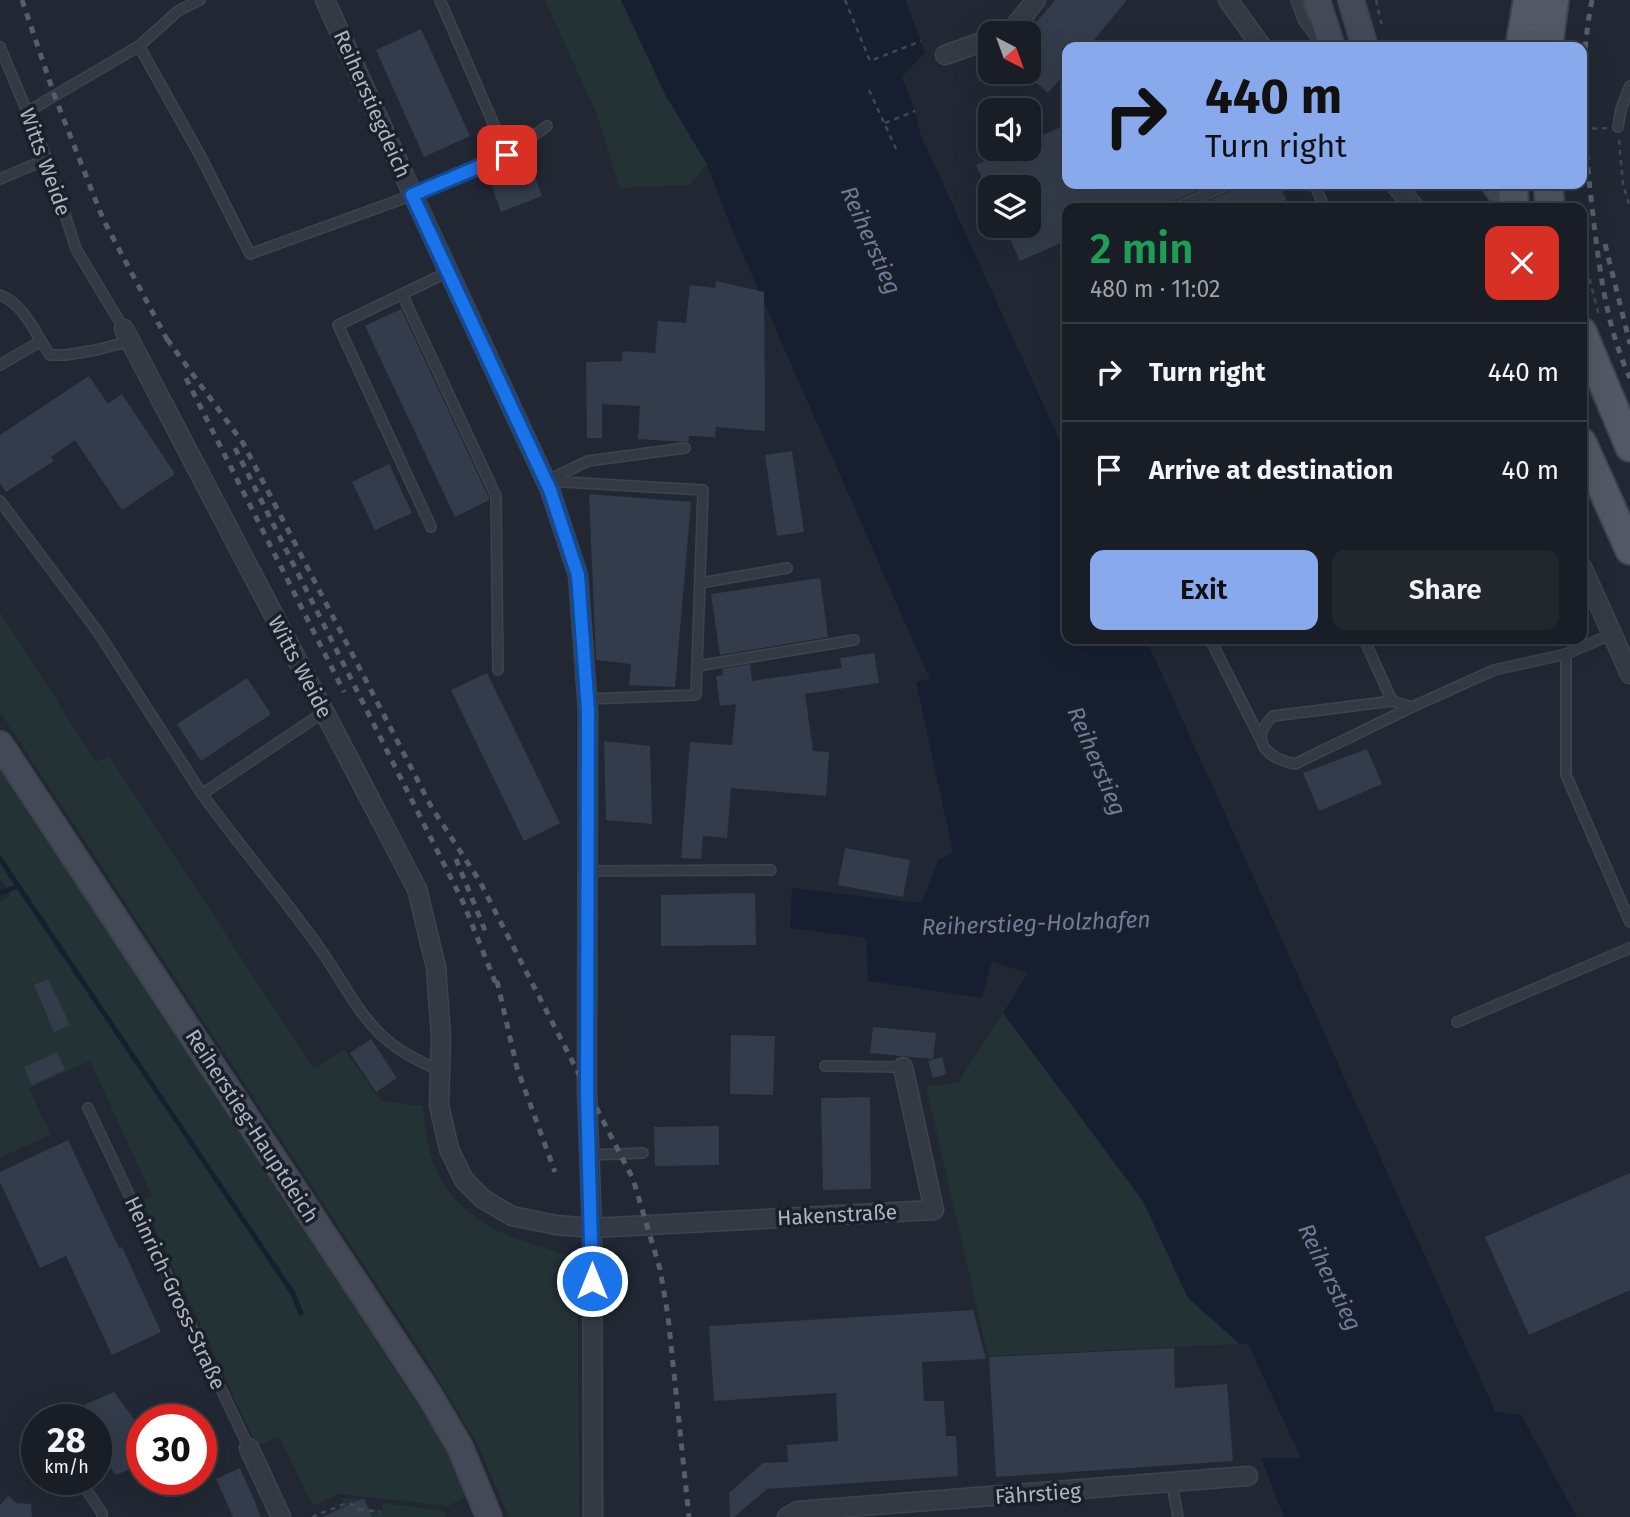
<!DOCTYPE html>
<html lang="en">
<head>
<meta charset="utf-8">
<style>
  :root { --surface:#191e26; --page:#22272e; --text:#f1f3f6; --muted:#9fa2a7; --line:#373c43; --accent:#88a9ec }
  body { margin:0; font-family:"Fira Sans",sans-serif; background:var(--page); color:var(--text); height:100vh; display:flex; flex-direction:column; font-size:26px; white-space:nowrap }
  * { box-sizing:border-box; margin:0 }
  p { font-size:23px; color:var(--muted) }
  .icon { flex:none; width:38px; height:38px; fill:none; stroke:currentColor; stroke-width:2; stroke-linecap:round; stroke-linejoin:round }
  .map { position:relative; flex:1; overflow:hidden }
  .sheet { position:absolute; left:1062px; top:203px; width:525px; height:441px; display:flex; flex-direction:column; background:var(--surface); border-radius:14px; box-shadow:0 7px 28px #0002,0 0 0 2px var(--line) }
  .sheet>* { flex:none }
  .guide { position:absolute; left:1062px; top:42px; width:525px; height:147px; border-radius:14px; box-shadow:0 7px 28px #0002,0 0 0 2px var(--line); background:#88a9ec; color:#111; overflow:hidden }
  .needle { width:46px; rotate:139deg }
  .buttons { position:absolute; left:978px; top:21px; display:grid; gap:14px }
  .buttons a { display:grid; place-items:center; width:63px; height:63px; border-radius:14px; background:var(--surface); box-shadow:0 7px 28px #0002,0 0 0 2px var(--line); font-size:35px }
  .speed { position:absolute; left:21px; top:1404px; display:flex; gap:14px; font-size:35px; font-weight:700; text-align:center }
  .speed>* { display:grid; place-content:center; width:91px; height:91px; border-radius:50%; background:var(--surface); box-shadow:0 7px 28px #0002,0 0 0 2px var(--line); line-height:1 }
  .speed small { font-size:18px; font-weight:400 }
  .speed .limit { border:10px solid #d22; background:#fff; color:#111 }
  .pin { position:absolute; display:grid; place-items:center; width:60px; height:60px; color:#fff; margin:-30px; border-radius:14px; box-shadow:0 4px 10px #0006 }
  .me { position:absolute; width:77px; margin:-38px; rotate:0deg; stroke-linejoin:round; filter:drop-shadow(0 0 5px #0008) }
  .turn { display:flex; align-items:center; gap:24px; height:147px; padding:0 28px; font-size:32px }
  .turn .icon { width:91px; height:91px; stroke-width:2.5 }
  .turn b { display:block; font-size:49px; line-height:60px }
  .round { display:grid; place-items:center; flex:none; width:74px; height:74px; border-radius:14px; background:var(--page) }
  .overview { display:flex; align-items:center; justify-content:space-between; height:119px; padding:0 28px }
  h1 { font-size:42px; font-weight:600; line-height:52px; color:#1e9e55 }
  .action { display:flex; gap:14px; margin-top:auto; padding:14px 28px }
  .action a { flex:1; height:80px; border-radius:14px; background:var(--accent); color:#111; font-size:28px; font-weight:600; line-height:80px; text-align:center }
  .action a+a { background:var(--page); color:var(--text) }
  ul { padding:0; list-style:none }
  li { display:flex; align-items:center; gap:21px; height:98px; padding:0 28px; border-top:2px solid var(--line) }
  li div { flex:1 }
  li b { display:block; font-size:26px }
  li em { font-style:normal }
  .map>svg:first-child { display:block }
  .green { fill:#233235 }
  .water { fill:#161f2f }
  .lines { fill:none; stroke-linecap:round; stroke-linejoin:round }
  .stream { stroke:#161f2f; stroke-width:5 }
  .building { fill:#333c4a }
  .lane-casing { stroke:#3e434e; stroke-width:12 }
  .street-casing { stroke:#3e434e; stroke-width:21 }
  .secondary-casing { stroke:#3e434e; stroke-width:28 }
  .primary-casing { stroke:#3e434e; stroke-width:32 }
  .path { stroke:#3b4b4d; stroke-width:2.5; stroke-dasharray:5 5; stroke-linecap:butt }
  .lane { stroke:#343a44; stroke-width:9 }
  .street { stroke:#343a44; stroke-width:18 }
  .secondary { stroke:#434957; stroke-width:24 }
  .primary { stroke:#525964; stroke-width:28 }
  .rail { stroke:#565e6b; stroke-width:5; stroke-dasharray:7 7; stroke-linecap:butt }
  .route-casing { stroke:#114b97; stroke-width:18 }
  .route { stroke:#1a73e8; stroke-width:12 }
  .labels { text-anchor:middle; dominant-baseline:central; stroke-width:7; stroke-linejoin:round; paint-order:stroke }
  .street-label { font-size:21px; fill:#aeb5c1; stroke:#1a1f29 }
  .water-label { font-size:23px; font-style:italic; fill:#6a7d9d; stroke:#1a1f29 }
</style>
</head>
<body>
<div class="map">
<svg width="1630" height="1517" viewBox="0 0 1630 1517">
  <rect width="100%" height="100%" fill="#212833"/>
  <g class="green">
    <polygon points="545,0 621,0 666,96 707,164 690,185 620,188 596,112"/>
    <path d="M 0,612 L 96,762 L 109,756 L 314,1069 L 344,1049 L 381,1101 L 423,1106 C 427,1165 442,1199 494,1229 C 514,1240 548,1248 570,1256 L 578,1281 L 579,1517 L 509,1517 L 478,1445 L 424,1356 L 0,712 Z"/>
    <polygon points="0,765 439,1437 456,1471 465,1496 449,1506 338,1494 313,1506 279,1437 257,1446 142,1201 152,1196 90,1061 29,1088 51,1135 0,1157 0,901 11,895 0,878"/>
    <polygon points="1003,1013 1143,1201 1188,1298 1240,1344 988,1356 926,1086 958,1083"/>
    <polygon points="342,1498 360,1500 360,1507 382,1510 383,1503 444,1511 446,1517 347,1517"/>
  </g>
  <polygon class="water" points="621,0 905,0 925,52 902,77 915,111 920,133 1067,457 1068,639 1146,639 1495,1411 1521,1415 1577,1517 1284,1517 1261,1458 1301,1458 1248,1344 1240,1344 1188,1298 1143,1201 1003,1013 1028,973 992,961 982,998 868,981 866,938 790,928 792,888 922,903 938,860 953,852 916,682 930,679 732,230 707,164 666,96"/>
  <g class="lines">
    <g class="stream">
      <polyline points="0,859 292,1292 301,1313"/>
      <polyline points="0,893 18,886"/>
    </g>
  </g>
  <g class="building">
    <polygon points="1055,0 1127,0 1088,47 1068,47 1068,70 1048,93 1029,77 1029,31"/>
    <polygon points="421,29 470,136 424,157 376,50"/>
    <polygon points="1068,124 1068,184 1213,184 1172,202 1168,208 1068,208 1068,240 1020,261 1004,226 1029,226 1029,187 986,187 976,165 1013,149 1029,149 1029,141"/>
    <polygon points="531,166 542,196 501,212 490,181"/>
    <polygon points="1237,184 1279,184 1290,208 1192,208 1233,190"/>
    <polygon points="716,281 764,292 765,431 716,427 715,437 689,436 688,442 638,439 640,406 602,404 602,438 587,438 586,362 622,361 623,351 655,353 658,321 686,323 690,285 715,288"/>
    <polygon points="401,309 489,498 489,500 455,517 365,326"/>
    <polygon points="89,376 108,404 122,394 175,474 122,510 75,440 51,457 54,461 6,492 0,483 0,435"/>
    <polygon points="792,451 804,532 777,536 765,455"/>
    <polygon points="389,464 412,513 375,530 352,482"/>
    <polygon points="589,494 691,502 675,687 629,685 631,664 596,660"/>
    <polygon points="820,578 828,637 720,655 711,594"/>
    <polygon points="874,653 879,683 805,694 813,751 829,752 826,796 731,788 727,838 703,836 701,859 681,858 690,742 732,745 736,704 720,706 716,676 723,675 722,669 750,664 752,681 842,668 840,658"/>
    <polygon points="487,673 560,823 524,841 451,690"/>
    <polygon points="247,678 271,714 201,761 177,724"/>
    <polygon points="604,741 650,746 652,824 606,820"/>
    <polygon points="1367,749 1382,784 1319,811 1303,773"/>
    <polygon points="845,848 910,860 903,897 838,885"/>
    <polygon points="755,893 756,945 661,946 661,895"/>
    <polygon points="48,979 70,1025 54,1032 34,985"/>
    <polygon points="873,1027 936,1033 933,1059 870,1053"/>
    <polygon points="731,1035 775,1036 773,1095 730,1094"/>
    <polygon points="371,1039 397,1078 376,1092 350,1053"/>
    <polygon points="57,1052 65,1070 32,1085 24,1067"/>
    <polygon points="942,1057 946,1074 933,1078 928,1061"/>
    <polygon points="870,1097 871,1189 823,1190 821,1098"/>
    <polygon points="719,1126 719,1165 655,1166 654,1127"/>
    <polygon points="68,1140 119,1248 122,1247 161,1332 112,1355 66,1256 40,1268 0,1182 0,1172"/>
    <polygon points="1630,1173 1630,1290 1529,1335 1485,1237"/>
    <polygon points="973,1310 986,1359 922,1362 924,1401 944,1401 946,1436 956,1436 958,1476 767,1489 734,1517 730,1517 729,1493 763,1463 788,1462 787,1445 838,1441 836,1393 714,1401 709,1326"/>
    <polygon points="1174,1348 1175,1388 1227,1384 1233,1461 996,1477 989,1357"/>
    <polygon points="114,1392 137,1423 142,1446 142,1464 116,1475 96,1450 96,1419 87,1419 84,1405"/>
    <polygon points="240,1468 255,1502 261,1517 233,1517 216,1479"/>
    <polygon points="8,1496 17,1503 31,1504 32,1517 0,1517 0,1505"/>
    <polygon points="364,1498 372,1517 322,1517"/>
  </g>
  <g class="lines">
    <defs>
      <g id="lane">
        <polyline points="440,0 507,155"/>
        <polyline points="1296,0 1304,21 1323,47"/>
        <polyline points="139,46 201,157 250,254 413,195 507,155 547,126"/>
        <polyline points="0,47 47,159 76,249 124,329"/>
        <polyline points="27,112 139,46 178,11 200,0"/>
        <polyline points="1618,127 1621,109 1630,86"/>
        <polyline points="0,179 47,159"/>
        <polyline points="1314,184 1325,208"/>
        <polyline points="1175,208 1230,184"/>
        <polyline points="402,294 496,496 498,670"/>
        <path d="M 0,295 C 20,303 30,322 41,341"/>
        <polyline points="0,365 41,341 50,355 66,355 96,350 130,341"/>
        <polyline points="548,480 588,461 685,448"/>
        <polyline points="546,481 703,490 696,695 587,699"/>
        <polyline points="0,501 98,632 202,794 324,712"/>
        <polyline points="431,527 338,325 448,272"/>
        <polyline points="700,583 787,568"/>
        <polyline points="1210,639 1260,738"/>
        <polyline points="1364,639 1392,701"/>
        <polyline points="1566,654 1566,775 1630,922"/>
        <polyline points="697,666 854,640"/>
        <path d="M 1412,707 L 1392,701 L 1273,716 C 1247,741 1268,758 1295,764 L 1412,707 L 1494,670 L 1566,654 L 1612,634"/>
        <path d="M 202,794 C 239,845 280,893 316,943 C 359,1003 365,1041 440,1070"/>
        <polyline points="588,871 771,870"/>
        <polyline points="1457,1022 1630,948"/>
        <polyline points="825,1066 903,1067"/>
        <polyline points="88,1108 249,1448"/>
        <polyline points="590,1155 643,1153"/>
        <polyline points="79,1479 102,1513 102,1517"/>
        <polyline points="1172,1484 1178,1517"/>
      </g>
      <g id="street">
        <polyline points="325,0 413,195 550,490 578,575 588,711 587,1092 592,1228 593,1517"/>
        <polyline points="1228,0 1262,47"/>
        <polyline points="1005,33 1011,31 1036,0"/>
        <polyline points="945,55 990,39"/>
        <polyline points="1395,184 1415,208"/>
        <polyline points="124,329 417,889 436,967 441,1037 439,1105 449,1149 464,1180 483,1199 512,1216 556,1225 592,1228 934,1210 903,1067"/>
        <polyline points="1582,567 1630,674"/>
        <polyline points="249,1448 281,1517"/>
        <polyline points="787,1517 798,1511 1248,1476"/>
      </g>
      <g id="secondary">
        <polyline points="1317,0 1332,47"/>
        <polyline points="1351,0 1365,47"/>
        <polyline points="1494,184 1511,208"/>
        <polyline points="0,744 430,1396 460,1447 489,1517"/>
      </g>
      <g id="primary">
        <polyline points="1520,47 1528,0"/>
        <polyline points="1548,47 1554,0"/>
        <polyline points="1513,184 1514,208"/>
        <polyline points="1548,184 1550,208"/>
        <polyline points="1582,332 1630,447"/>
        <polyline points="1582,443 1630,550"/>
      </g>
    </defs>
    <use href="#lane" class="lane-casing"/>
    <use href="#street" class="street-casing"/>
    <use href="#secondary" class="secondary-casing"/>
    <use href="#primary" class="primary-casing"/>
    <g class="path">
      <polyline points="845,0 870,61 921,41"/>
      <polyline points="1376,0 1382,26"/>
      <polyline points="1385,40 1386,42 1440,47"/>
      <polyline points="869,90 897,151"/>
      <polyline points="885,123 915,111"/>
      <polyline points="1582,129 1607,128"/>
      <polyline points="1619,140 1623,184 1630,208"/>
      <polyline points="1582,250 1599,316"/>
      <polyline points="359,1509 380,1512"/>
      <polyline points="312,1517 347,1503 357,1506 361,1517"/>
    </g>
    <use href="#lane" class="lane"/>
    <use href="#street" class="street"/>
    <use href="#secondary" class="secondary"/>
    <use href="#primary" class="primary"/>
    <g class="rail">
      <polyline points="22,0 55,97 103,219 171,347"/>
      <path d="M 1592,0 C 1578,70 1584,137 1592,207 C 1599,265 1605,324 1630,378"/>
      <polyline points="1605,244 1630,344"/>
      <polyline points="167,339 243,443 432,808 479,880 633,1179 660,1269 668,1316 689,1517"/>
      <polyline points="186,378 344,692"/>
      <polyline points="235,448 463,902 498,989"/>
      <polyline points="456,859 486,933"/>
      <polyline points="497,981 517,1068 555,1172"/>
    </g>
  </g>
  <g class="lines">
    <defs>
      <polyline id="route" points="507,155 412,195 550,490 578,575 588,711 587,1093 592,1281"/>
    </defs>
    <use href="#route" class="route-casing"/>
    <use href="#route" class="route"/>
  </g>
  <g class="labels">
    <g class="street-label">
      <text transform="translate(372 104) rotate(66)">Reiherstiegdeich</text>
      <text transform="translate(45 162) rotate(70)">Witts Weide</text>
      <text transform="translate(300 667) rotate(62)">Witts Weide</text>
      <text transform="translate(252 1126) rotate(57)">Reiherstieg-Hauptdeich</text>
      <text transform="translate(837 1215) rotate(-3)">Hakenstraße</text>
      <text transform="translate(175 1293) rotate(65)">Heinrich-Gross-Straße</text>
      <text transform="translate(1038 1494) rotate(-4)">Fährstieg</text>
    </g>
    <g class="water-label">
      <text transform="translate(871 240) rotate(66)">Reiherstieg</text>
      <text transform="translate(1097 761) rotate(67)">Reiherstieg</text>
      <text transform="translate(1036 923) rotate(-2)">Reiherstieg-Holzhafen</text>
      <text transform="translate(1330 1277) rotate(64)">Reiherstieg</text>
    </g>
  </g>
</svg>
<div class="buttons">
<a><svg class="needle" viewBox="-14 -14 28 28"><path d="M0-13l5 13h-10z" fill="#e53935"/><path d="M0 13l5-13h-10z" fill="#9fa2a7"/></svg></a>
<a><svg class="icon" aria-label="sound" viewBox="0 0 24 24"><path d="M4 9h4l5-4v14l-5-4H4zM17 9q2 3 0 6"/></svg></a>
<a><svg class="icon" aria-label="layers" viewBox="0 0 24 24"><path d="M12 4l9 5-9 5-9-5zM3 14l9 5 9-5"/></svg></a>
</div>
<div class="speed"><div>28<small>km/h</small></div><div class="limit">30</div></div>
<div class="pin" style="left:507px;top:155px;background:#d93025"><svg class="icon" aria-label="arrive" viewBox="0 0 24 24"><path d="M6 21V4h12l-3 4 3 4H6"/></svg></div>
<svg class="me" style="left:592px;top:1281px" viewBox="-20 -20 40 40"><circle r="17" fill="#1a73e8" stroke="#fff" stroke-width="3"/><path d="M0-11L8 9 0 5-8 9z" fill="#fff"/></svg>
<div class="guide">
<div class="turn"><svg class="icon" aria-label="right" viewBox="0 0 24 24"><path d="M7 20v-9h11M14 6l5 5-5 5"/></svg><div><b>440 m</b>Turn right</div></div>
</div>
<section class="sheet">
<div class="overview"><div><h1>2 min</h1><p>480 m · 11:02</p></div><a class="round" style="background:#d93025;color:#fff"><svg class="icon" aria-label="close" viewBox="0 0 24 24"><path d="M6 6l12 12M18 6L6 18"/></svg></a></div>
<ul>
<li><svg class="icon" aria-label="right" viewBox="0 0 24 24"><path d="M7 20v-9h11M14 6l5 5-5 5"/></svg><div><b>Turn right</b></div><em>440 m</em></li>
<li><svg class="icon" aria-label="arrive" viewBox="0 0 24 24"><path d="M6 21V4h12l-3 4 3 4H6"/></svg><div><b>Arrive at destination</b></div><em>40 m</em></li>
</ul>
<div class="action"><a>Exit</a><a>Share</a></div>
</section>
</div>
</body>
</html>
